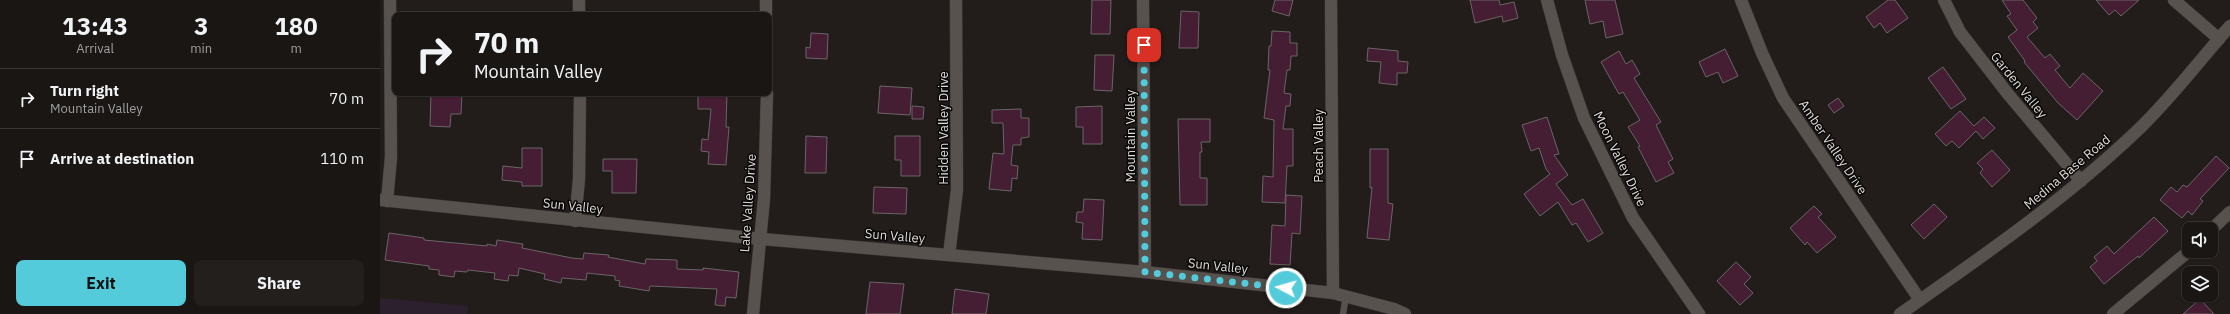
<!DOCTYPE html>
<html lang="en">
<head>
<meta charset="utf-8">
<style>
  :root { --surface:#1a1614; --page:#231f1d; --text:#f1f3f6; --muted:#9f9fa0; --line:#383534; --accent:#53cbda }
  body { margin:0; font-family:"IBM Plex Sans",sans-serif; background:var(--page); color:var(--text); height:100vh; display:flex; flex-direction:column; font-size:15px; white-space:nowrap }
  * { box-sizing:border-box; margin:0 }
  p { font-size:13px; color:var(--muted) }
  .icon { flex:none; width:22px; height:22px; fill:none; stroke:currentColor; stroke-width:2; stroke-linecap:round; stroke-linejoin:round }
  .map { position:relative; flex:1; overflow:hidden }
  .panel { display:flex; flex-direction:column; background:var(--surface); width:380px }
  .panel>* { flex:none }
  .guide { position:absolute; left:12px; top:12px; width:380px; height:84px; border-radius:8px; box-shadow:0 1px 3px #0004,0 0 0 1px var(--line); background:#1a1614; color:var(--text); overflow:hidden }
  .fabs { position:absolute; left:1802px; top:222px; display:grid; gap:8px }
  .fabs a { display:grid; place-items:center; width:36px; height:36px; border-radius:8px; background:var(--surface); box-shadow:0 1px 3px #0004,0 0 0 1px var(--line); font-size:20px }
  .pin { position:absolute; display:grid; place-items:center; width:34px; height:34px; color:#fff; margin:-17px; border-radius:8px; box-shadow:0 2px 6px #0006 }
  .me { position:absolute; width:44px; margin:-22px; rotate:276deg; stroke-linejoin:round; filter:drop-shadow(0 0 3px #0008) }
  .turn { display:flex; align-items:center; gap:14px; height:84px; padding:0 16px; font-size:18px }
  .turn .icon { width:52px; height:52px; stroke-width:2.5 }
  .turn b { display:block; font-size:28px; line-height:34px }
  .eta { display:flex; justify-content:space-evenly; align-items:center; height:68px; text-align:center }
  .eta b { font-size:24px; font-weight:700; line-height:28px }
  .cta { display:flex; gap:8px; margin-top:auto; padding:8px 16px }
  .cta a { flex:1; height:46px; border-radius:8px; background:var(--accent); color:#111; font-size:16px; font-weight:700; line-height:46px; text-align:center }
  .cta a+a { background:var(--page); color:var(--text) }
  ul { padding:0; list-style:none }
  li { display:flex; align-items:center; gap:12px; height:60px; padding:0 16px; border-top:1px solid var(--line) }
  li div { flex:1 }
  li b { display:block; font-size:15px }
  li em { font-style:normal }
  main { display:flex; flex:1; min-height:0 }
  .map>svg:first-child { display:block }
  .education { fill:#2d202e }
  .building { fill:#451e33; stroke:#6b6467 }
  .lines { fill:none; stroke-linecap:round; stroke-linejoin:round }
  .service-casing { stroke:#3e3a39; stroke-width:7 }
  .minor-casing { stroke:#3e3a39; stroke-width:13 }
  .tertiary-casing { stroke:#3e3a39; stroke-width:13 }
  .service { stroke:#57524e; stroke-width:6 }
  .minor { stroke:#57524e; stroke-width:12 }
  .tertiary { stroke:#57524e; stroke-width:12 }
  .route { stroke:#53cbda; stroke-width:7; stroke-dasharray:0 12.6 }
  .labels { text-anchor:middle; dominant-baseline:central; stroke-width:3; stroke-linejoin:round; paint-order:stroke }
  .street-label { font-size:13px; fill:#dfdcda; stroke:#0a0807 }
</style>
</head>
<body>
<main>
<section class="panel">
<div class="eta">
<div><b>13:43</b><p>Arrival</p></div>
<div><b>3</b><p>min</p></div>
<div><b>180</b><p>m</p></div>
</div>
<ul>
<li><svg class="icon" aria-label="right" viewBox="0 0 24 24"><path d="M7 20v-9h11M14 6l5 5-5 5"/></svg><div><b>Turn right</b><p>Mountain Valley</p></div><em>70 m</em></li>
<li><svg class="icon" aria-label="arrive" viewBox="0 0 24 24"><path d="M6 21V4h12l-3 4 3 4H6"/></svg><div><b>Arrive at destination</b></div><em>110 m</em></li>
</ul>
<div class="cta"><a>Exit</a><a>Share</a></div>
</section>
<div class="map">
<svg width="1850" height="314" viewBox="0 0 1850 314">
  <rect width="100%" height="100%" fill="#221d1a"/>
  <polygon class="education" points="0,298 88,306 87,314 0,314"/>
  <g class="building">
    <polygon points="712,0 731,0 730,34 711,34"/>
    <polygon points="895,0 913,0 909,16 892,11"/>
    <polygon points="1090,0 1119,0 1120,5 1134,2 1138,18 1123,22 1122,16 1095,23"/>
    <polygon points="1205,0 1235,0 1243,34 1226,38 1223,21 1210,24"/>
    <polygon points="1508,0 1515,0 1528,18 1507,33 1500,23 1494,28 1486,17"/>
    <polygon points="1622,0 1643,0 1657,18 1653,22 1658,28 1647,37 1665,58 1670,54 1680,66 1675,70 1690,88 1703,73 1723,91 1697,120 1678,103 1644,62 1645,61 1628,37 1637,30 1627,16 1631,14"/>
    <polygon points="1716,0 1759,0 1741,16 1735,10 1729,15"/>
    <polygon points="801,11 819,12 818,48 799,48"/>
    <polygon points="892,31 910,32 910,43 917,43 917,56 911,56 910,70 907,70 904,93 911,94 910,106 906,106 903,129 913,129 913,166 907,166 905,203 882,202 883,176 893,177 894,120 884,118 890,70 888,70 889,46 891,46"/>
    <polygon points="431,33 448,34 447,59 426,58 426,47 430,48"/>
    <polygon points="988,48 1018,51 1018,61 1028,62 1027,73 1017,73 1017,85 999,83 1001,62 987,61"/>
    <polygon points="1345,49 1358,76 1343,83 1338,72 1326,77 1319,62"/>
    <polygon points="1239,51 1246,64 1252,60 1260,74 1254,78 1281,122 1276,125 1293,159 1288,162 1294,173 1276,182 1258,147 1260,146 1248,127 1260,120 1243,92 1239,94 1221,62"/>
    <polygon points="715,55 734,55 732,91 714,90"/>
    <polygon points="1563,67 1586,99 1571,109 1548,78"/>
    <polygon points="500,86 532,88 530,115 498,113"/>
    <polygon points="51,93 82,93 81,114 71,114 70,127 50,126"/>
    <polygon points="318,93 347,93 346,127 349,127 346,165 328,164 329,152 321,151 322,139 328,140 331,109 318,109"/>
    <polygon points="1458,98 1464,106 1454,113 1448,105"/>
    <polygon points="532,106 544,107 543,119 532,119"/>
    <polygon points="722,106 722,144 703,144 703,127 696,127 696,107"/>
    <polygon points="641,109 641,118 649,118 649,137 641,138 641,145 633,145 631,165 638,166 637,179 632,178 631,191 609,189 613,153 624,154 623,123 612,123 612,110"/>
    <polygon points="1580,111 1594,126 1604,117 1615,128 1603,139 1596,131 1579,148 1572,141 1566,146 1555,134"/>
    <polygon points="1167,117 1179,154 1174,155 1188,175 1176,184 1192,205 1203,199 1223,233 1208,242 1196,223 1192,225 1178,202 1160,216 1144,194 1170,174 1166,169 1159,148 1151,151 1142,125"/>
    <polygon points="798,119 830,119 830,142 821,142 822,152 820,152 820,178 827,178 827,205 800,205"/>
    <polygon points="426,136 447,137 446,173 425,173"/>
    <polygon points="515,136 540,136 540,176 521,176 521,160 515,160"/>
    <polygon points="142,148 162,148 162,186 142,186 142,182 122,180 123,166 142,168"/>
    <polygon points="990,149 1008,149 1008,203 1013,204 1009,240 987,238 992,187 990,188"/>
    <polygon points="1612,150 1630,170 1612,187 1600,173 1603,169 1597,163"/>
    <polygon points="1836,156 1849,168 1820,199 1823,201 1812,215 1808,211 1802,218 1780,200 1791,187 1797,192 1803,185 1807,187"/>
    <polygon points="223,159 257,159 256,193 232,193 232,171 223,171"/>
    <polygon points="494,187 527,188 526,214 493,213"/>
    <polygon points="906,195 922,196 920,234 912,233 910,265 890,264 892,225 905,226"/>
    <polygon points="704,199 724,200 722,240 702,239 703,223 696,222 697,212 703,212"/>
    <polygon points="1554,204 1567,217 1544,239 1531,225"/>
    <polygon points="1434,206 1442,214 1438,217 1456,237 1437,253 1427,242 1425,245 1410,228"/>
    <polygon points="1774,217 1788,231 1759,258 1758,256 1724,284 1710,267 1717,261 1714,257 1727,246 1734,254"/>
    <polygon points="9,233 44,238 44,240 107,246 107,244 116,246 117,240 143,244 142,248 192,258 203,259 204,253 229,255 228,257 265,264 266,259 297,260 297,269 323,270 323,268 359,272 356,298 346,297 345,306 335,305 337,289 270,286 269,291 239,286 240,281 235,280 235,276 207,273 206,280 182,278 181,283 164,279 165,274 139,268 138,276 129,275 128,281 114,279 115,273 88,270 87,272 75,271 74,277 59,275 59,270 49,269 49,266 5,260"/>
    <polygon points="1356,262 1371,277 1364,284 1373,293 1360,305 1337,281"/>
    <polygon points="490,282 524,284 520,314 486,314"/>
    <polygon points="575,289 609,294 606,314 572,314"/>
    <polygon points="1820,299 1834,314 1803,314"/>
  </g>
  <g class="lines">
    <defs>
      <polyline id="service" points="963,314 966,296"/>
      <g id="minor">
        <polyline points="199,0 199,15"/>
        <polyline points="386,0 386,15"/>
        <polyline points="763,0 765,272"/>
        <polyline points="951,0 953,293"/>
        <polyline points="1167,0 1182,55 1204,118 1253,218 1319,314"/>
        <polyline points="1361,0 1382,53 1403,98 1540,300"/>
        <polyline points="1564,0 1580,32 1628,94 1701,181"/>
        <polyline points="1794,0 1839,39"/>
        <polyline points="0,200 381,239 765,272 953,293 1014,309 1025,314"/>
        <polyline points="7,201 11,157 10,0"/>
        <polyline points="195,221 199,179 200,93"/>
        <polyline points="1831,230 1850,212"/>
        <polyline points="569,255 577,190 576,0"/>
        <polyline points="373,314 384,199 387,93"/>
        <polyline points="1733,314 1809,251"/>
      </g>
      <path id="tertiary" d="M 1520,314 C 1603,256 1686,199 1760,128 C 1792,97 1820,60 1850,26"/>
    </defs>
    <use href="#service" class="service-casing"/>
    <use href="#minor" class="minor-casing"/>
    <use href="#tertiary" class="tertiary-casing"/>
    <use href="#service" class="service"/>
    <use href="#minor" class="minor"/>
    <use href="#tertiary" class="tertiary"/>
  </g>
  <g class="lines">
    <polyline class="route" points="764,45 765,272 906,288"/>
  </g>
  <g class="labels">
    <g class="street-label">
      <text transform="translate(1639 85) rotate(51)">Garden Valley</text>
      <text transform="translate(563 128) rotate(-90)">Hidden Valley Drive</text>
      <text transform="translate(750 136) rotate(-90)">Mountain Valley</text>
      <text transform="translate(938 146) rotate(-90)">Peach Valley</text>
      <text transform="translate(1453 147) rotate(56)">Amber Valley Drive</text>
      <text transform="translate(1240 159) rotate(64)">Moon Valley Drive</text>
      <text transform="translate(1687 172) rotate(-40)">Medina Base Road</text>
      <text transform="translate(368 203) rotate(-86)">Lake Valley Drive</text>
      <text transform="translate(193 206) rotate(6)">Sun Valley</text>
      <text transform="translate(515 236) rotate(5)">Sun Valley</text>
      <text transform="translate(838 266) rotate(6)">Sun Valley</text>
    </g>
  </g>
</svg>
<div class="fabs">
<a><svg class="icon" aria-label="sound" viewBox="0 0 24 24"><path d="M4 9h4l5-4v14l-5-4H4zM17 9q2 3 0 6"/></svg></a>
<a><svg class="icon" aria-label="layers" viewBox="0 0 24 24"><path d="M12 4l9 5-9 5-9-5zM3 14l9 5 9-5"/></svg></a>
</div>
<div class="pin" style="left:764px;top:45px;background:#d93025"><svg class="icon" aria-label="arrive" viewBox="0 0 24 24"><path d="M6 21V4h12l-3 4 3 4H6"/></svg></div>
<svg class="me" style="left:906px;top:288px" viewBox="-20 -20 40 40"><circle r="17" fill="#53cbda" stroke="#fff" stroke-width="3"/><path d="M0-11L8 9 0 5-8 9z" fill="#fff"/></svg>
<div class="guide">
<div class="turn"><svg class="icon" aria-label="right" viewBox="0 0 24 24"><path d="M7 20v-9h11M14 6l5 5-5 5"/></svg><div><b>70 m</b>Mountain Valley</div></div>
</div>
</div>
</main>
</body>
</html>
